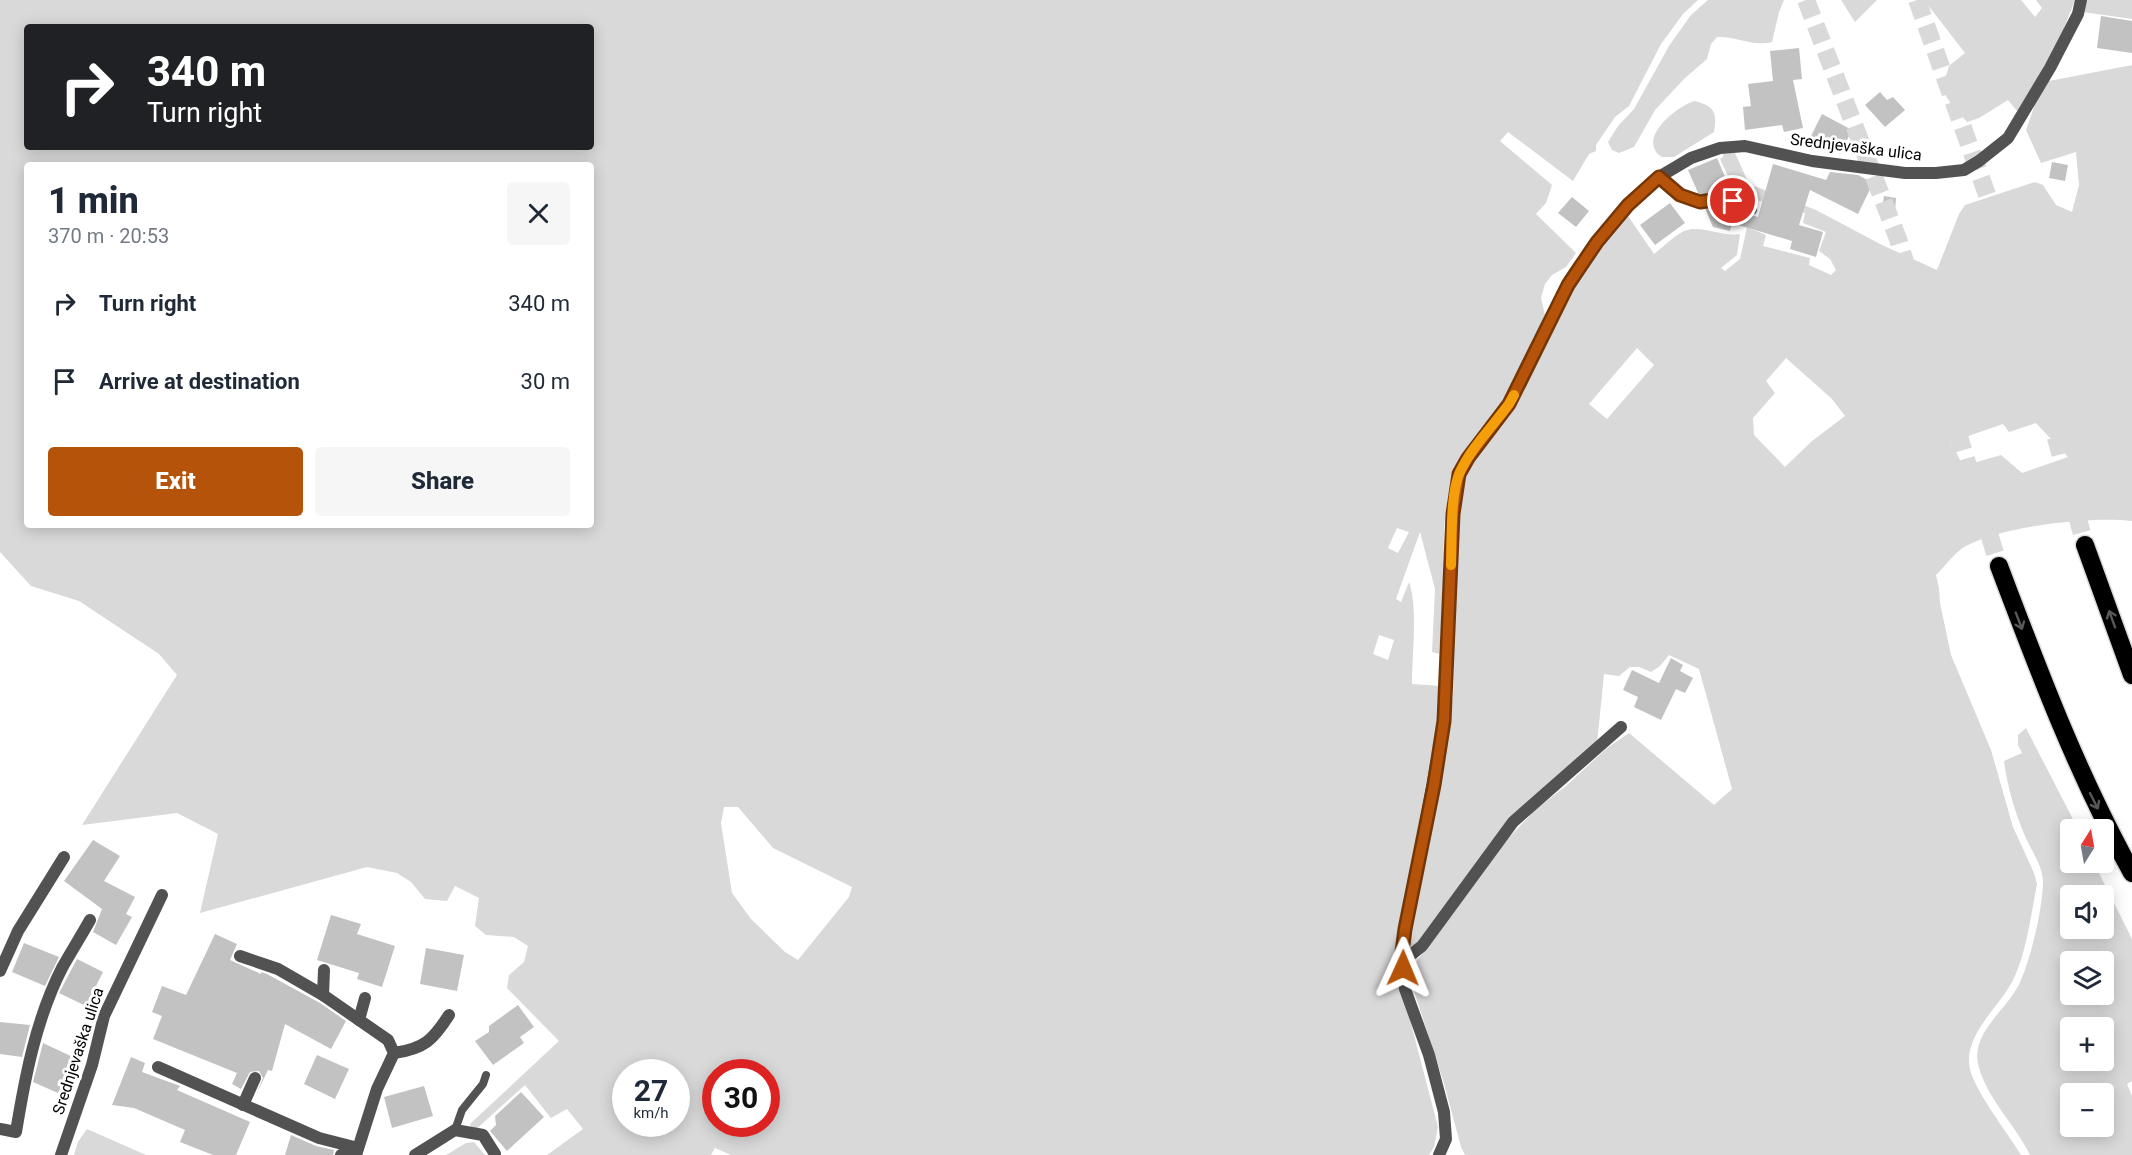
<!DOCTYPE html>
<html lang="en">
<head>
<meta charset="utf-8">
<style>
  :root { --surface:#fff; --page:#f6f6f7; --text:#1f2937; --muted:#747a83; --accent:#b45309 }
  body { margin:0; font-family:Roboto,sans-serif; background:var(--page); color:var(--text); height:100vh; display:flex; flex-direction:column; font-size:22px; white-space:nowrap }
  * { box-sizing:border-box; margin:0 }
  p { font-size:20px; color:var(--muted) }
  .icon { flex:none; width:33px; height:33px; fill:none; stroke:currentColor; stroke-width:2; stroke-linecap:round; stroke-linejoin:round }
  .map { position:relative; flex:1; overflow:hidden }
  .sheet { position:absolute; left:24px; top:162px; width:570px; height:366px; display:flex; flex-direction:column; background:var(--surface); border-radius:6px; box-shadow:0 3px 15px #0003 }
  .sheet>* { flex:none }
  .hud { position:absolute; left:24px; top:24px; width:570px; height:126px; border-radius:6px; box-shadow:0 3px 15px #0003; background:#202124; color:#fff; overflow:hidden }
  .needle { width:39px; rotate:11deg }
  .tools { position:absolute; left:2060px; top:819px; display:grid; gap:12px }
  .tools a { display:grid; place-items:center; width:54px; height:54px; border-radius:6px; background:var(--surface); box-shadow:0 3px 15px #0003; font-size:30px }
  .speed { position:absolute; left:612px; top:1059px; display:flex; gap:12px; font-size:30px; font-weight:700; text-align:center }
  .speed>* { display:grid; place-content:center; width:78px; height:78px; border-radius:50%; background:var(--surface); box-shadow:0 3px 15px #0003; line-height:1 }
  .speed small { font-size:15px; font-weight:400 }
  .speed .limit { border:9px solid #d22; background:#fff; color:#111 }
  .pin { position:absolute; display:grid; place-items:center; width:51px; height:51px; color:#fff; margin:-26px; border:3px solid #fff; border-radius:50%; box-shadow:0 2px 6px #0007 }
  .me { position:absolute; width:66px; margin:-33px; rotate:1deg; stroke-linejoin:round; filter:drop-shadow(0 0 4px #0008) }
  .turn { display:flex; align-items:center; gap:21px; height:126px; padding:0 24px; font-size:27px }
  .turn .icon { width:78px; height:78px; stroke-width:2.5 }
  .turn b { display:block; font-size:42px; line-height:51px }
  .round { display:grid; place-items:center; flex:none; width:63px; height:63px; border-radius:6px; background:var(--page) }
  .summary { display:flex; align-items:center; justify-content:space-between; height:102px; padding:0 24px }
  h1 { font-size:36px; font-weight:800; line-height:45px }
  .cta { display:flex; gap:12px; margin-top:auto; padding:12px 24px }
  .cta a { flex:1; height:69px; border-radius:6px; background:var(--accent); color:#fff; font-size:24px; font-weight:800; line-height:69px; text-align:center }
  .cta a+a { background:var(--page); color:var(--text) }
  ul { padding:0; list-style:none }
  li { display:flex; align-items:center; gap:18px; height:78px; padding:0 24px }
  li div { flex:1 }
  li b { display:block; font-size:22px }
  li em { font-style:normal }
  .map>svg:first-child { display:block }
  .green { fill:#d9d9d9; fill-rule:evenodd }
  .building { fill:#c2c2c2 }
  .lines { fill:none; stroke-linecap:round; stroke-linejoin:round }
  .motorway-tunnel { stroke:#d9d9d9; stroke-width:18; stroke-dasharray:18 9; stroke-linecap:butt }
  .motorway-casing { stroke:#dbdbdb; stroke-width:21 }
  .service { stroke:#525252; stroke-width:8 }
  .minor { stroke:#525252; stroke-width:12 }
  .motorway { stroke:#000; stroke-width:18 }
  .oneway { stroke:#595959 }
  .route-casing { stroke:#753606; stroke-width:15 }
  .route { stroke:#b45309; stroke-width:10 }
  .slow { stroke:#f59e0b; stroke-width:10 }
  .labels { text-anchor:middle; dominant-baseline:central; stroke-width:6; stroke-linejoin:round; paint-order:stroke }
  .street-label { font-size:16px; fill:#000; stroke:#fff }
</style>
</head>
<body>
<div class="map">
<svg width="2132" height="1155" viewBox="0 0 2132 1155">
  <rect width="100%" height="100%" fill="#fff"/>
  <g class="green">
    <path d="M 0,0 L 1698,0 L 1683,14 L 1661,44 L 1629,106 L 1615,117 L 1596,145 L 1596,151 L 1589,154 L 1573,181 L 1508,132 L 1500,141 L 1552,185 L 1546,203 L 1536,214 L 1576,253 L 1566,267 L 1552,275 L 1545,284 L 1541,298 L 1545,315 L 1520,374 L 1503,406 L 1455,473 L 1448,496 L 1444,528 L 1443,602 L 1439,654 L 1432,652 L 1435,589 L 1420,532 L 1396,599 L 1401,602 L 1409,582 C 1418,607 1412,655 1412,684 L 1440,686 L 1437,729 L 1417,844 L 1402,914 L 1397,960 L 1404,997 L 1438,1127 L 1434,1147 L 1429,1155 L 731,1155 L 715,1148 L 711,1155 L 547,1155 L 583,1129 L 567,1109 L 551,1118 L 525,1085 L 473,1132 L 470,1124 L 559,1041 L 507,988 L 509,975 L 524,962 L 528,946 L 514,937 L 486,935 L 475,926 L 479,898 L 455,886 L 447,901 L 425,899 L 411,882 L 397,873 L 367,867 L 200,913 L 218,834 L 177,813 L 82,825 L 177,675 L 159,654 L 79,601 L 31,586 L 0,552 ZM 27,27 L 591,27 L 591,147 L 27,147 ZM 27,165 L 591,165 L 591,525 L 27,525 ZM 1397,528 L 1409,532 L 1398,553 L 1388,548 ZM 1379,635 L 1394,640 L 1388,660 L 1373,654 ZM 724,807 L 738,807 L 773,848 L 852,887 L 849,897 L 798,960 L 785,952 L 751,919 L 732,893 L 721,823 ZM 626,1072 L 676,1072 L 676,1124 L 626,1124 ZM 716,1072 L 766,1072 L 766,1124 L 716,1124 Z"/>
    <path d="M 1708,0 L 1784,0 L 1779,12 L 1772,42 C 1754,47 1736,36 1717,37 L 1711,44 L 1707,59 L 1684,79 L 1655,110 L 1634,147 L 1619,153 L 1612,150 L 1608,142 L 1618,126 L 1634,109 L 1669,46 L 1691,15 Z"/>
    <polygon points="1841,0 1877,0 1855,22"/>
    <polygon points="1924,0 2021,0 2035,17 2042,8 2036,0 2075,0 2055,51 2017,111 2008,100 1979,118 1967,122 1949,101 1942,89 1949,66 1965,53"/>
    <polygon points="2086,0 2132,0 2132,19 2083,12"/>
    <path d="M 2132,65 L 2132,521 C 2092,516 2002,526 1966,546 C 1955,552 1945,566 1936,575 L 1939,588 L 1940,603 L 1951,655 L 1991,750 L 2013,827 L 2034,873 L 2037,884 C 2031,914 2027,950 2014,978 C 2002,1004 1967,1031 1969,1063 C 1970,1086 2008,1133 2021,1155 L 1465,1155 L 1461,1147 L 1443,1080 L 1409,976 L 1417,961 L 1502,845 L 1536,809 L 1566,786 L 1607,748 L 1629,733 L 1714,805 L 1732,789 L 1699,669 L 1669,655 L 1660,666 L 1651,672 L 1639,667 L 1630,667 L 1619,676 L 1604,674 L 1597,744 L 1530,802 L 1419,944 L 1409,946 L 1445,756 L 1453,696 L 1456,507 L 1462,483 L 1472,461 L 1499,429 L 1523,392 L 1560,308 L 1608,234 L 1626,213 L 1654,254 C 1663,247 1674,236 1684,231 C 1699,224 1722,237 1740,234 L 1737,255 L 1721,268 L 1725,271 L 1740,259 L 1747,227 L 1766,235 L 1763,246 L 1810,258 L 1809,265 L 1831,275 L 1836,270 L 1830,259 L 1819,251 L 1826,232 L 1803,223 L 1805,213 L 1765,200 L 1763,202 L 1753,199 L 1746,204 L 1738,197 L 1720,159 L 1723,157 L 1723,153 L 1735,153 L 1749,184 L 1816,210 L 1882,245 L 1937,270 L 1959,214 L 1965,205 L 2035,182 L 2043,185 L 2056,205 L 2072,212 L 2079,185 L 2076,152 L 2041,163 L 2026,130 L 2038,96 L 2049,81 ZM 1637,348 L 1654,365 L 1607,419 L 1589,404 ZM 1786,358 L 1832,399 L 1845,416 L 1812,441 L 1785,467 L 1754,435 L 1753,418 L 1775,393 L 1766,381 ZM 2036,423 L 2068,457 L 2022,473 L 2001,455 L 1963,466 L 1951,442 L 2003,424 L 2009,432 Z"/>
    <path d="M 1694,101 C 1713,105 1718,112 1714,132 L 1674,157 L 1662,157 C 1659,155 1656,153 1655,150 C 1645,131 1679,106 1694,101 Z"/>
    <path d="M 2026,728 L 2078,829 L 2070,830 L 2070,862 L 2094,863 L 2132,939 L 2132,1081 L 2127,1084 L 2132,1096 L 2132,1155 L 2030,1155 C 2015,1124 1986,1098 1978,1064 C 1971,1031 2010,1008 2021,980 C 2032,953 2042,912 2043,882 C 2043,866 2031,850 2025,836 C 2015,813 2007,785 2004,761 L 2022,753 L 2018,745 L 2018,735 ZM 2070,896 L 2103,896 L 2103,928 L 2070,928 ZM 2070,962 L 2103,962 L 2103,994 L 2070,994 ZM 2070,1028 L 2103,1028 L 2103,1060 L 2070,1060 ZM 2070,1094 L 2103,1094 L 2103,1126 L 2070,1126 Z"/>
    <polygon points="87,1129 146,1155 74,1155 78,1142"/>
    <polygon points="474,1142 485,1155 446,1155 466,1143"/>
  </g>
  <g class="building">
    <polygon points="2101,16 2132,21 2132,53 2097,48"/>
    <polygon points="1799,48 1802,79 1793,80 1803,128 1784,132 1782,125 1745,130 1743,107 1751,106 1748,84 1773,81 1770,51"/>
    <polygon points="1880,92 1887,100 1893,97 1905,110 1885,127 1865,105"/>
    <polygon points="1822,114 1852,130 1840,154 1810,138"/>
    <polygon points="1717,158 1729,186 1712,194 1699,195 1688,170"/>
    <polygon points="2052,162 2068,165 2065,181 2049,178"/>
    <polygon points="1773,164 1826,180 1830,172 1858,175 1873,183 1858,214 1810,190 1799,225 1823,232 1816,257 1790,249 1792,241 1732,223 1730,231 1713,227 1705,208 1716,206 1758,217"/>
    <polygon points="1884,196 1896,198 1895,212 1882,211"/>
    <polygon points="1572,197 1589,211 1576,227 1558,213"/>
    <polygon points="1670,203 1685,223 1655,245 1640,225"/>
    <polygon points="1671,658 1683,665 1680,671 1693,678 1685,693 1676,689 1661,720 1634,707 1638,697 1623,690 1632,670 1659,683"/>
    <polygon points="93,840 120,856 104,881 135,897 126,914 132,917 116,945 93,932 102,909 64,881"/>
    <polygon points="331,915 361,924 357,934 395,946 382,987 357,979 359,973 317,960"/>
    <polygon points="215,934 237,944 230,960 261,974 261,972 267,974 320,1003 346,1021 331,1049 285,1024 272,1071 268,1070 256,1095 263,1078 259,1071 250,1072 241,1089 232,1084 237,1073 153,1039 162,1016 152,1012 162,986 186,995"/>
    <polygon points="24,943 59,957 45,986 12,972"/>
    <polygon points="426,948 464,955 457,991 420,984"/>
    <polygon points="77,959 103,972 86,1006 59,993"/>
    <polygon points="518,1005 534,1027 520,1037 524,1043 493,1065 475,1041 489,1032 489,1026"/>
    <polygon points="0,1022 30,1025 22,1057 0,1054"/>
    <polygon points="43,1043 75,1058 58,1093 33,1082"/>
    <polygon points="317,1055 349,1069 335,1099 304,1084"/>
    <polygon points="131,1057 145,1063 142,1072 180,1086 177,1090 250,1122 236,1155 213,1155 180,1142 185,1130 134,1108 112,1105"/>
    <polygon points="424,1086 433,1116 392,1128 384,1097"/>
    <polygon points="521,1092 544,1117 507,1151 490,1131 496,1125 495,1116"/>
    <polygon points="291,1135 316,1146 334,1150 333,1155 285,1155"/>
  </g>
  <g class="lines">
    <g class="motorway-tunnel">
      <polyline points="1806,0 1898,239 1999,566"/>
      <polyline points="1917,0 1999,228 2085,545"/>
    </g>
    <defs>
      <g id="motorway">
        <polyline points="2085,545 2132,675"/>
        <path d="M 1999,566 C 2039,672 2077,773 2132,873"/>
      </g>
    </defs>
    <use href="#motorway" class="motorway-casing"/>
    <g class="service">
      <polyline points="1659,177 1680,195 1699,202 1718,199 1733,201 1753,210"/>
      <polyline points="455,1130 462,1110 483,1084 486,1075"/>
    </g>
    <g class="minor">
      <polyline points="240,956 278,969 323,995 388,1040 394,1053 377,1089 356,1155"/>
      <polyline points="1403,961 1422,946 1513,822 1621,727"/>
      <polyline points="0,971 18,931 64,857"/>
      <polyline points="323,995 324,970"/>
      <polyline points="359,1020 365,998"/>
      <path d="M 394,1053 C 424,1049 433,1040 449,1015"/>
      <polyline points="158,1067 319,1138 358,1148 341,1155"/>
      <polyline points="243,1105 255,1078"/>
      <path d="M 0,1129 L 16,1132 C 25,1077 36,1019 62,968 C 71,952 81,936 90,920"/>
      <polyline points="61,1155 92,1065 104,1016 162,895"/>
      <polyline points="415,1155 455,1130 483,1135 495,1154"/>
      <polyline points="1439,1155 1446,1139 1444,1112 1429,1055 1405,989 1402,952 1444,721 1453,514 1459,475 1468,458 1509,404 1568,285 1597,241 1628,205 1659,177 1691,158 1720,148 1745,146 1812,161 1905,173 1936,173 1964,170 1979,161 2008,138 2050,68 2078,14 2081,0"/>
    </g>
    <use href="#motorway" class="motorway"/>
  </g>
  <defs><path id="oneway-shaft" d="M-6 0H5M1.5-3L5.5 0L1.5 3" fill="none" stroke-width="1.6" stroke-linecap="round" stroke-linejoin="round" transform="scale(1.5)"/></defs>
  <g class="oneway">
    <use href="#oneway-shaft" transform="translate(2112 619) rotate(-110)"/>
    <use href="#oneway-shaft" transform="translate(2019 621) rotate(69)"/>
    <use href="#oneway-shaft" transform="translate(2094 801) rotate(63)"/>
  </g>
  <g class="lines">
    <defs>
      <polyline id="route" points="1403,968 1402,952 1405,929 1434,785 1444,721 1453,514 1459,474 1468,458 1509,404 1568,285 1578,270 1597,242 1628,205 1659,177 1680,195 1700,202 1718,199 1733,201"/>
    </defs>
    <use href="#route" class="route-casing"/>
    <use href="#route" class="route"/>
    <path class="slow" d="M 1451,565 C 1452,541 1450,493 1460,472 C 1471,448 1493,426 1509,404 L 1514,395"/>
  </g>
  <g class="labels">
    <g class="street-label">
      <text transform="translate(1856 147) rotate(7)">Srednjevaška ulica</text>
      <text transform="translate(78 1051) rotate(-72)">Srednjevaška ulica</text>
    </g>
  </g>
</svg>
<div class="tools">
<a><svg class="needle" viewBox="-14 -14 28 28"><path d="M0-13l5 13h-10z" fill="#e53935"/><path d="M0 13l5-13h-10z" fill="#747a83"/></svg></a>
<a><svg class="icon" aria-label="sound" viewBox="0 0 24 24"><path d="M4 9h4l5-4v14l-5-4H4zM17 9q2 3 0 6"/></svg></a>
<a><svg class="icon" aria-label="layers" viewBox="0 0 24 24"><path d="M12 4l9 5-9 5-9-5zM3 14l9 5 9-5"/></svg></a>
<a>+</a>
<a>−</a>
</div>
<div class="speed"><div>27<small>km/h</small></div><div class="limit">30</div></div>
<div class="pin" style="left:1733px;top:201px;background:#d93025"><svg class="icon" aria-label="arrive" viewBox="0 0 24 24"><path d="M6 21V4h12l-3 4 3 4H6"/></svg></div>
<svg class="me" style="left:1403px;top:968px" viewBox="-20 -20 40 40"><path d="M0-17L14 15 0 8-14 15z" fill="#b45309" stroke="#fff" stroke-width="4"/></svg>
<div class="hud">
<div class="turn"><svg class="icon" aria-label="right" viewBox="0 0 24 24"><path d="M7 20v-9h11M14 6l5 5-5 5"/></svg><div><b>340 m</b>Turn right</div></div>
</div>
<section class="sheet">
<div class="summary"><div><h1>1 min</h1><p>370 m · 20:53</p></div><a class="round"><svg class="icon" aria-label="close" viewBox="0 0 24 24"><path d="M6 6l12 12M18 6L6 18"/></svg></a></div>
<ul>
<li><svg class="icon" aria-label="right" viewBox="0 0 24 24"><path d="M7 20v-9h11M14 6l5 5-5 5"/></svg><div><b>Turn right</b></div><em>340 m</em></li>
<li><svg class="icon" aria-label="arrive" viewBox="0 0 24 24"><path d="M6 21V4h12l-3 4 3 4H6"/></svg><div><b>Arrive at destination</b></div><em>30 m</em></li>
</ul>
<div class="cta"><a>Exit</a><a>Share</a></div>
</section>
</div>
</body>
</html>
